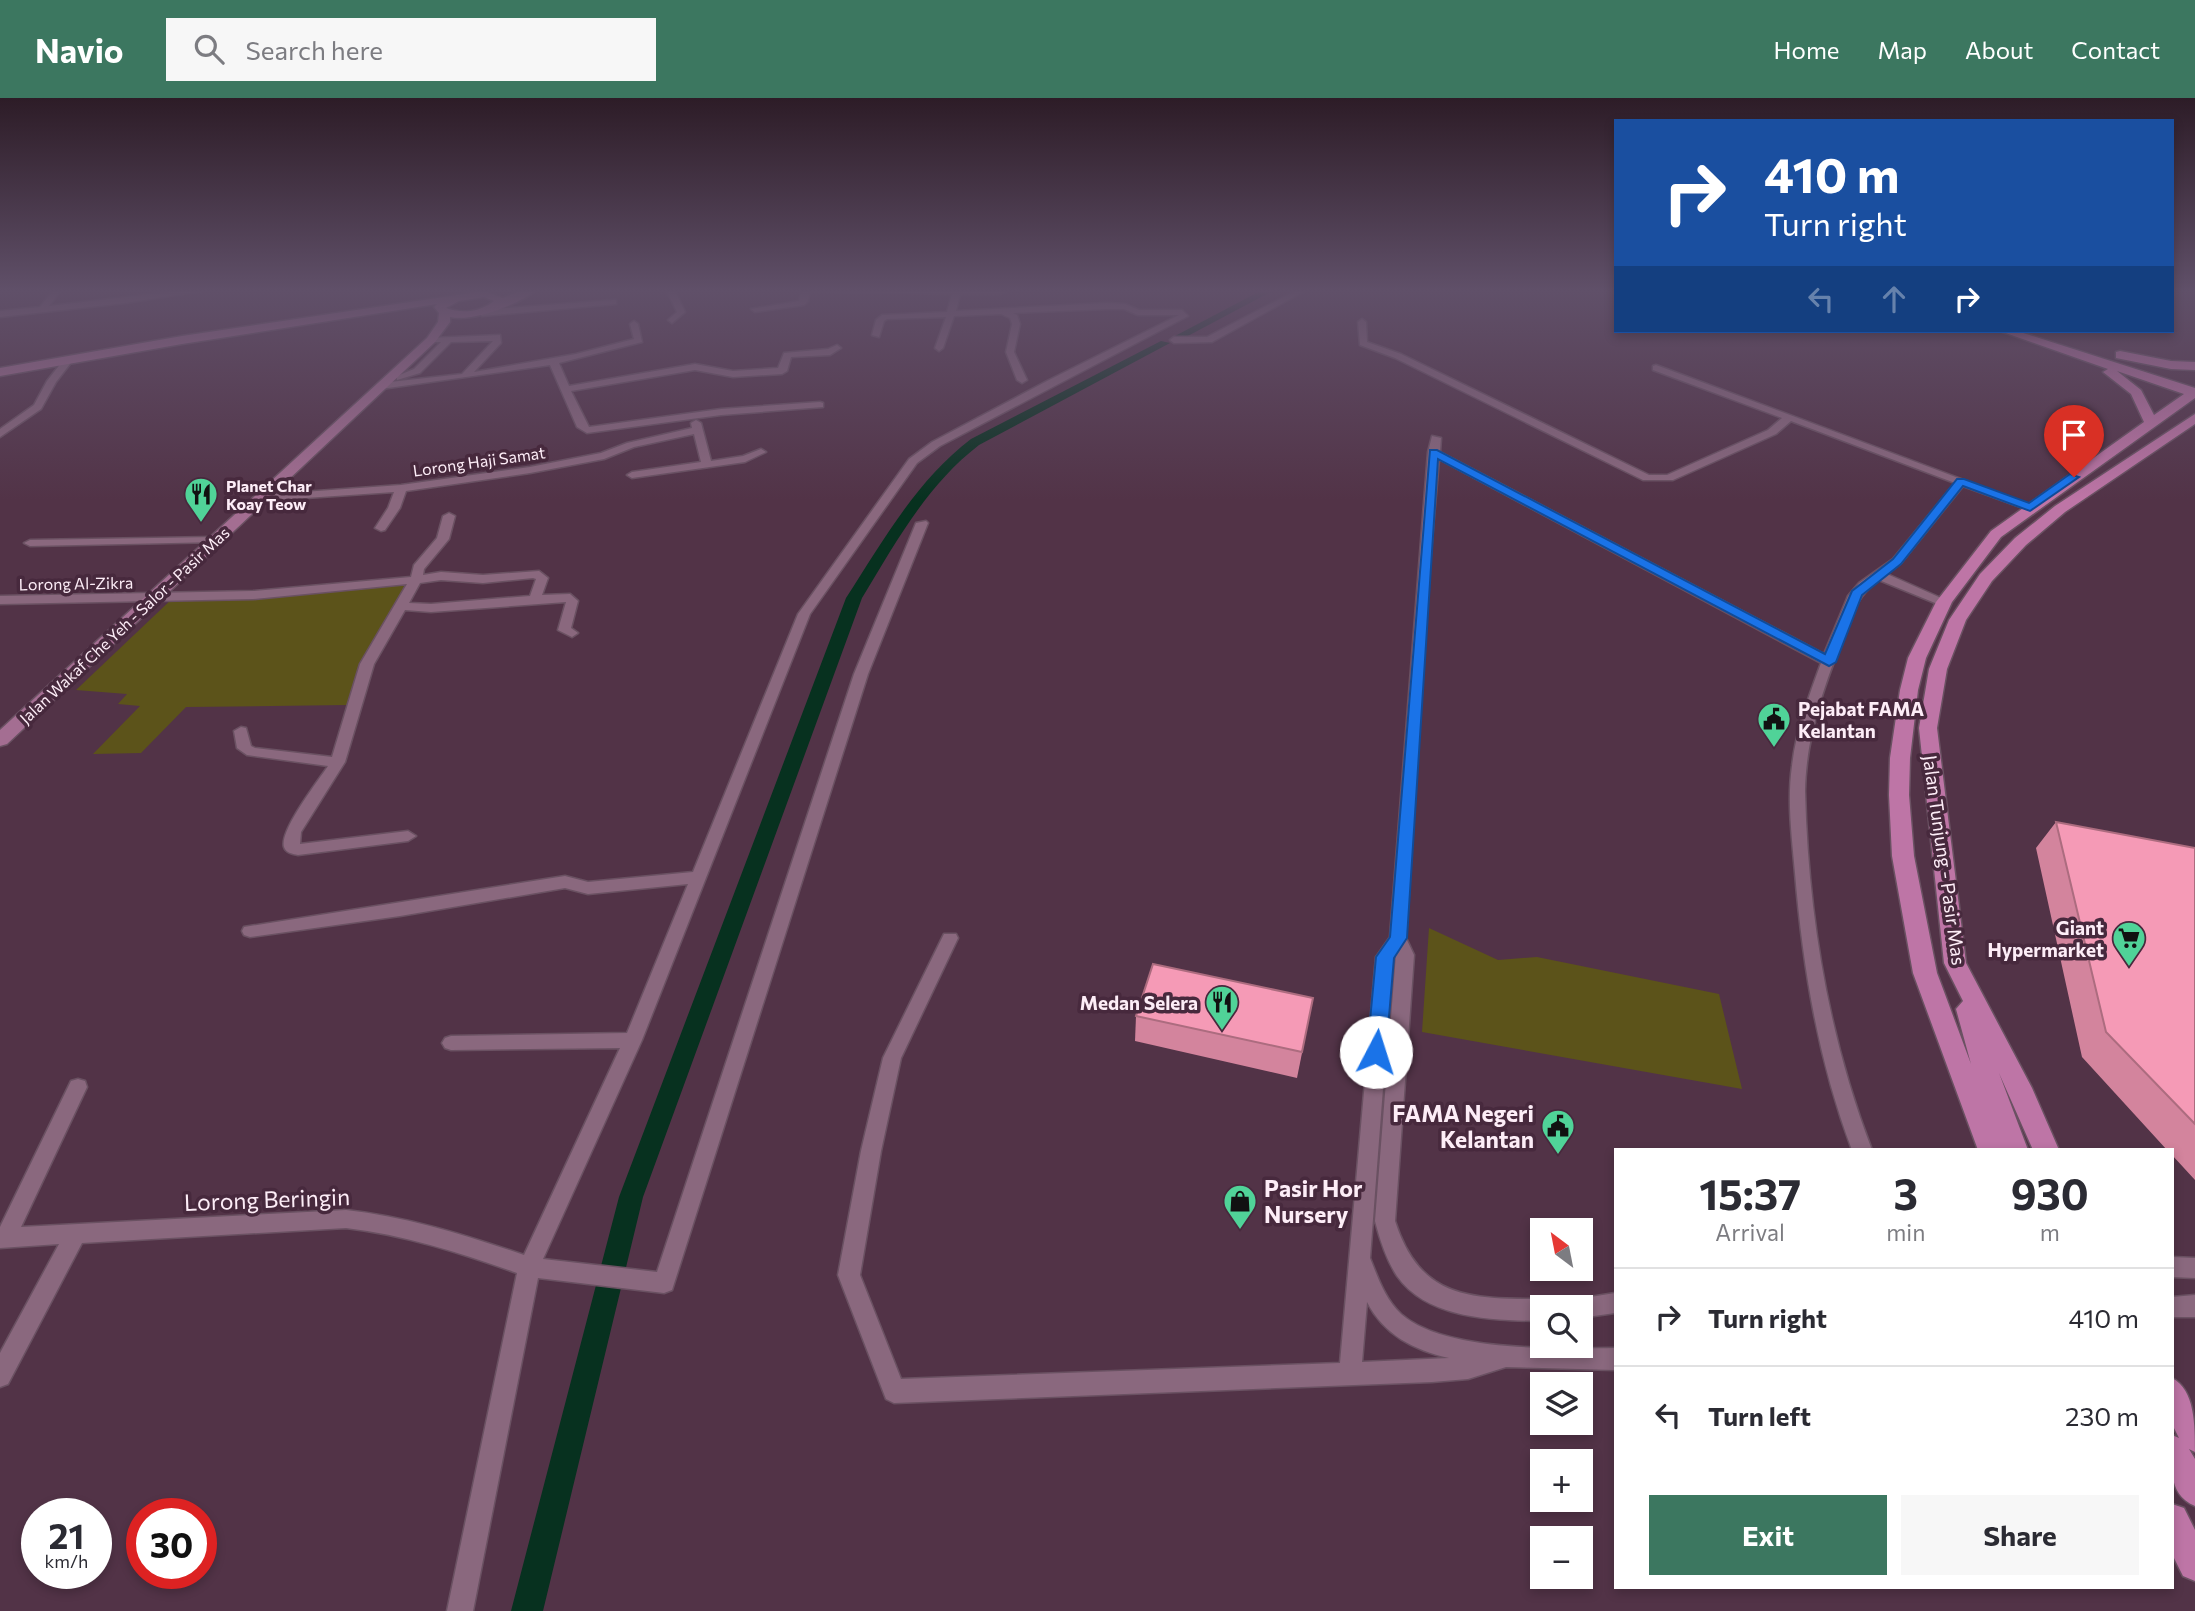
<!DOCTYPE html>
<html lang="en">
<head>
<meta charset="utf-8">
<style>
  :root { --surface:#fff; --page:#f7f7f7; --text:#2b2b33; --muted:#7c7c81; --line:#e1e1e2; --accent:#3c7760 }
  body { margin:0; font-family:Commissioner,sans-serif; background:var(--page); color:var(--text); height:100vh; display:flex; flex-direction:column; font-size:26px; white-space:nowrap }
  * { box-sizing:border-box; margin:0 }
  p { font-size:23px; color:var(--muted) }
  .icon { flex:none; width:38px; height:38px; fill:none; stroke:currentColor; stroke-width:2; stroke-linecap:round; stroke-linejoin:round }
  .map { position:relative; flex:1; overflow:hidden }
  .drawer { position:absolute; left:1614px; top:1050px; width:560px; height:441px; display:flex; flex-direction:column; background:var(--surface); border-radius:0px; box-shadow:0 4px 10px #0003 }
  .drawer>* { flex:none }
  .top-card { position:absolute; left:1614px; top:21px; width:560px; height:214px; border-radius:0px; box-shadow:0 4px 10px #0003; background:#1a4fa0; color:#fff; overflow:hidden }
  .needle { width:46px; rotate:328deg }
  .buttons { position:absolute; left:1530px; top:1120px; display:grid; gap:14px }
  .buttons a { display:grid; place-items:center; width:63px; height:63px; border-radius:0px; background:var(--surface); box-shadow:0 4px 10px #0003; font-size:35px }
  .speed { position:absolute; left:21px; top:1400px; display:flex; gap:14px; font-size:35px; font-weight:700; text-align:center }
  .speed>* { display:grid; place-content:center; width:91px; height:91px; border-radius:50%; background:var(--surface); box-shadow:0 4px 10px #0003; line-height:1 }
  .speed small { font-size:18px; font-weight:400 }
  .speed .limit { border:10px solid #d22; background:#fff; color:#111 }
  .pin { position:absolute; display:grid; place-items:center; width:60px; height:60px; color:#fff; margin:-72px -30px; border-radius:50% 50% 50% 0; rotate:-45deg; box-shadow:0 0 7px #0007 }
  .pin .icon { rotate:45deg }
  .me { position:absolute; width:77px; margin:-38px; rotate:5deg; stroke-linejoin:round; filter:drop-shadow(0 0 5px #0008) }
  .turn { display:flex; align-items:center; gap:24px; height:147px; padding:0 35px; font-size:32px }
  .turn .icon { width:91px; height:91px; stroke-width:2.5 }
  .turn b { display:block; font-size:49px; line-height:60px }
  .lanes { display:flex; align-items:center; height:66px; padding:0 35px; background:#0003; justify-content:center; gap:35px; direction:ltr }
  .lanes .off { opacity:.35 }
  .eta { display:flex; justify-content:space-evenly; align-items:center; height:119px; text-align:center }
  .eta b { font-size:42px; font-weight:700; line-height:49px }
  .cta { display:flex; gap:14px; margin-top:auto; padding:14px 35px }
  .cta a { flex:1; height:80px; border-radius:0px; background:var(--accent); color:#fff; font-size:28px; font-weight:700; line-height:80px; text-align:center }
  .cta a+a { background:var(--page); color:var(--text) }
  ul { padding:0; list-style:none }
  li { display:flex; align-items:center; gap:21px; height:98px; padding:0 35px; border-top:2px solid var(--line) }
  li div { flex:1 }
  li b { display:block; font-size:26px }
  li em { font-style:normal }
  header { display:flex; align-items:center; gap:42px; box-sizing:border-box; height:98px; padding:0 35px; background:var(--accent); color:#fff }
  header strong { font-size:33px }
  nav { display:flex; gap:38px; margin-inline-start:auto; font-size:24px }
  .search { width:490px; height:63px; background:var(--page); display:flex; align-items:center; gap:18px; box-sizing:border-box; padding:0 24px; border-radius:0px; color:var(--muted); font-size:26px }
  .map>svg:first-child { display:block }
  .green { fill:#5c531a }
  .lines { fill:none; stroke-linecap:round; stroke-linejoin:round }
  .canal { fill:#07311f; fill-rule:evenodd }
  .street-casing { stroke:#6a5162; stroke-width:3 }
  .secondary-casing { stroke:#6a5162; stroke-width:3 }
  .primary-casing { stroke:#6a5162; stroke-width:3 }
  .street { fill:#8a687e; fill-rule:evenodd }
  .secondary { fill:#a46e92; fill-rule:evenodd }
  .primary { fill:#be75a6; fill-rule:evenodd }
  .wall { fill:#d3849d }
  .building { fill:#f59ab6; stroke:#ac6c7f; stroke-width:2 }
  .route { fill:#1a73e8; stroke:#114b97; stroke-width:2 }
  .labels { text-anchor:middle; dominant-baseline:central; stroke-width:7; stroke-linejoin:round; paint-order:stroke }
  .far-street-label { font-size:16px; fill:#fdedf7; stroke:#47293d }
  .far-poi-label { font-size:16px; font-weight:bold; fill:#fdedf7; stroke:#47293d; text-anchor:start }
  .poi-label { font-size:19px; font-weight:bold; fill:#fdedf7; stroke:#47293d; text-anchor:end }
  .street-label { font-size:19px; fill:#fdedf7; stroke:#47293d }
  .near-poi-label { font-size:23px; font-weight:bold; fill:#fdedf7; stroke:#47293d; text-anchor:end }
  .near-street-label { font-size:23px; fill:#fdedf7; stroke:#47293d }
</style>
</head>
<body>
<header>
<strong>Navio</strong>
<div class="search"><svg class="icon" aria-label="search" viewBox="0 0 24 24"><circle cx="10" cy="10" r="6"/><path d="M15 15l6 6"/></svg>Search here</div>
<nav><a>Home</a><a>Map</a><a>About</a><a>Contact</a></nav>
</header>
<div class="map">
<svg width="2195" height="1513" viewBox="0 0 2195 1513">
  <rect width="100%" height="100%" fill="#523347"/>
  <g class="green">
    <polygon points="399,486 404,488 402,497 355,581 347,607 186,609 141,655 93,656 140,608 118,606 127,596 76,592 174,499"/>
    <polygon points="1429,830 1498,862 1537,859 1719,896 1742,991 1422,934"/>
  </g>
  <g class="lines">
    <g class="canal">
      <polygon points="1264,191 1276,191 1184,240 1175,238"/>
      <path d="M 1161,243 L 1170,245 L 979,347 C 927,387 896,444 862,500 L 643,1099 L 543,1513 L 511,1513 L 619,1099 L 846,500 C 883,443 916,383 971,341 Z"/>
    </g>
    <defs>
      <g id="street">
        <polygon points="54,191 62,191 49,208 195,191 207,192 125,205 0,219 0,213 40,209"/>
        <polygon points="666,191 674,191 685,214 672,225 668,222 677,214"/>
        <path d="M 802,191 L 1013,191 L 1000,196 L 960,196 L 956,213 L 1107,205 L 1125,206 L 1139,212 L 1182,212 L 1188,218 L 940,348 L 917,365 L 810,516 L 642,942 L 543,1161 L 657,1174 L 854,576 L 916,425 L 926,423 L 928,425 L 868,576 L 672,1192 L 664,1195 L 538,1180 L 473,1513 L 447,1513 L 517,1175 C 460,1155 406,1137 346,1130 L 82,1145 L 8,1286 L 0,1289 L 0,1255 L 59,1146 L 0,1150 L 0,1129 L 71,983 L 78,981 L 85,983 L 87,989 L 21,1129 L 346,1112 C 408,1119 465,1137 524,1157 L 620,950 L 451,952 L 445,950 L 442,945 L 445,940 L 451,938 L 627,935 L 688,786 L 588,796 L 565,790 L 400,818 L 250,839 L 244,837 L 242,833 L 244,829 L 565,778 L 588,784 L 693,774 L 798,516 L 909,361 L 932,344 L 1047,283 L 1179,217 L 1138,217 L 1124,211 L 1107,211 L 1013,215 L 1017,217 L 1020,226 L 1014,254 L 1027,282 L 1022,285 L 1017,282 L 1006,254 L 1012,226 L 1010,220 L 1001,216 L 954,218 L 943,250 L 939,253 L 935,250 L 946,219 L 887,221 L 884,223 L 879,239 L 872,237 L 876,222 L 882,217 L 947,214 L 952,196 L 810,193 L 808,203 L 804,207 L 755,214 L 751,211 L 799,203 Z"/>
        <polygon points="1299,191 1308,191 1212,244 1174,245 1170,242 1174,239 1207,239"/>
        <polygon points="613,202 616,202 616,206 482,218 478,215 482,212"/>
        <path d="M 1362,221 L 1366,224 L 1367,244 L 1401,256 L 1649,377 L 1667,377 L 1768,332 L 1782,320 L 1653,272 L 1653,268 L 1656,267 L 2036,409 L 2026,411 L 1963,388 L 1901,465 L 1887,476 L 1950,504 L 1948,507 L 1940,507 L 1879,482 C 1864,493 1857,503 1851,520 C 1829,575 1806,632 1805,693 C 1808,815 1828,938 1872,1052 L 1852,1052 C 1818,962 1803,870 1795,775 C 1792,740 1787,703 1792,668 C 1796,632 1809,598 1821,565 L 1439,361 L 1427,499 L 1406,840 L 1414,857 L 1395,1123 C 1420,1201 1470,1201 1542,1201 L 1550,1205 L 1552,1209 L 1542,1209 L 1542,1223 C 1494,1222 1428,1222 1397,1178 C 1386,1161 1380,1142 1375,1123 L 1396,856 L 1393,860 L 1370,1160 C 1378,1180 1385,1201 1401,1216 C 1444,1254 1559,1251 1615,1250 L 1615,1272 L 1506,1269 L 1468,1281 L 1432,1284 L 894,1305 L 886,1301 L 838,1177 L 861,1053 L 883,960 L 942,840 L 944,836 L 956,836 L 958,840 L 901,960 L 881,1053 L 860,1177 L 901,1281 L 1340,1265 L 1376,859 L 1390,839 L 1428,354 L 1432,338 L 1441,340 L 1440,354 L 1824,556 L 1848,498 L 1859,485 L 1893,461 L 1955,385 L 1791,323 L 1776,336 L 1673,382 L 1643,382 L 1395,260 L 1360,247 L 1358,224 ZM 1367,1204 C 1384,1237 1414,1252 1449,1260 L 1362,1264 Z"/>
        <polygon points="634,223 638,226 642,244 559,265 569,288 695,266 733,273 778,270 784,255 828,251 837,247 841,250 830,257 791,259 787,273 782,276 733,279 695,272 571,293 589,329 721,311 820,304 823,305 823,309 721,317 587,335 577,329 550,267 381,291 376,288 381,285 462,276 493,243 451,244 420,275 397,282 397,278 414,271 441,244 428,244 428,240 500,237 501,245 474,274 576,256 634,241 630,226"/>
        <polygon points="65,260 73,262 56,284 41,311 0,339 0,331 34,307 47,283"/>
        <polygon points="696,322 701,325 711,363 743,358 761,351 766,354 745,364 632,380 627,377 632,374 701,364 694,336 634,349 604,361 530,375 406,393 400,410 385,432 381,433 375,430 388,410 394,394 261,403 256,400 261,397 401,387 530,369 601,355 627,345 692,330 691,325"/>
        <path d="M 449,415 L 455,418 L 449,441 L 424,471 L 423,477 L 441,474 L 483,477 L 539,473 L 548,480 L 542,497 L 570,496 L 578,503 L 571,530 L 578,535 L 572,539 L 558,532 L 566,504 L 431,514 L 405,512 L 374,566 L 345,664 L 301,734 L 300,746 L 408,733 L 416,738 L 408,743 L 298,757 C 293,756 286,755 284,749 C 279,733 318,683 328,668 L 247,657 L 237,650 L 234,633 L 241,629 L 246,630 L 251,648 L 255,650 L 332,659 L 360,566 L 407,486 L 253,501 L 0,506 L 0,498 L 253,493 L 411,479 L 414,467 L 437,440 L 443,418 ZM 533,480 L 536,481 L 530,498 L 431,506 L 409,505 L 420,485 L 441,482 L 483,485 Z"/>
        <polygon points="215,439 221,442 219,444 30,448 24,445 30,442"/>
        <polygon points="2172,1159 2195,1160 2195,1180 2172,1179"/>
        <polygon points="1615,1195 1615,1215 1580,1220 1580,1209 1569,1209 1572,1202"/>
        <polygon points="2195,1197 2195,1219 2172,1219 2172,1199"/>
      </g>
      <path id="secondary" d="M 525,191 L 538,191 C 520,206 474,224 450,219 L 450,224 L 435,244 L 7,646 L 0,648 L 0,632 L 427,240 L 438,224 L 439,215 L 434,209 L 437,206 L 182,246 L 0,278 L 0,270 L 182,238 L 484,193 L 503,200 ZM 484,199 L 494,203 C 480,214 463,216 446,210 L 459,203 Z"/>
      <g id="primary">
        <path d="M 2000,233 L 2017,233 L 2195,290 L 2195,300 L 2001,439 L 1952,504 L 1926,560 L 1918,592 L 1910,660 L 1909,697 L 1914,758 L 1937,875 L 1971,966 L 1956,911 L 1963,903 L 1944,865 L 1919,630 L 1929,571 L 1949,522 L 1980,476 L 2015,440 L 2055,408 L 2195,316 L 2195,326 L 2065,414 L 2026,447 L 1992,483 L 1966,522 L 1947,571 L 1937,630 L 1966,865 L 2032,990 L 2059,1052 L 2033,1052 L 1999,975 L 2028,1052 L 1978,1052 L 1913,875 L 1892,758 L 1889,697 L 1890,660 L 1900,592 L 1908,560 L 1936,504 L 1991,433 L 2144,324 L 2131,296 L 2103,274 L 2108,271 ZM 2117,273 L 2184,296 L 2154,317 L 2141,292 Z"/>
        <polygon points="2120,253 2171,263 2195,264 2195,272 2171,271 2116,260 2116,254"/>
        <path d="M 2172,1280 C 2195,1292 2195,1327 2195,1354 L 2189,1351 L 2195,1361 L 2195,1408 C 2166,1396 2172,1364 2172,1337 L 2179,1340 L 2172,1326 Z"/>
        <polygon points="2172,1406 2184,1410 2195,1432 2195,1483 2183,1478 2172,1456"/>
      </g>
    </defs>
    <use href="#street" class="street-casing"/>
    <use href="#secondary" class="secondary-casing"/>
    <use href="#primary" class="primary-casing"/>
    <use href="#street" class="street"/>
    <use href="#secondary" class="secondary"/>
    <use href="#primary" class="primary"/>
  </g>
  <g class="wall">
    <polygon points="2056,724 2195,750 2195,1082 2172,1057 2172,1052 2167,1052 2082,959 2036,750"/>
    <polygon points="1313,900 1297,980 1135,943 1136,918"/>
  </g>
  <g class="building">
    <polygon points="2056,724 2195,750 2195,1026 2106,934"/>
    <polygon points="1153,866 1313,900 1302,954 1136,918"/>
  </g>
  <linearGradient id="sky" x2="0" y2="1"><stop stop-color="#2d1c27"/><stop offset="0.48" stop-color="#605069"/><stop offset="1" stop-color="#605069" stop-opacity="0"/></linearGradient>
  <rect width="2195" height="402" fill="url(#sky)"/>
  <polygon class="route" points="1430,352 1437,352 1825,556 1852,493 1893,461 1957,381 1964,381 2029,405 2070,376 2079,379 2030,413 1963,388 1901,466 1862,497 1836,564 1829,568 1438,361 1407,840 1394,860 1386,954 1383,960 1376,962 1370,960 1367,954 1376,859 1390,839"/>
  <defs>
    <symbol id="restaurant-pin" viewBox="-11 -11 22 30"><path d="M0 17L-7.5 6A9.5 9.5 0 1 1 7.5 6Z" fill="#50d398" stroke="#47293d"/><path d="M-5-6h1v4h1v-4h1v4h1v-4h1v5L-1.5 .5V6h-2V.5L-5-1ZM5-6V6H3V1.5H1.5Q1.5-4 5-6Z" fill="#111"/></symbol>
    <symbol id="civic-pin" viewBox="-11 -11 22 30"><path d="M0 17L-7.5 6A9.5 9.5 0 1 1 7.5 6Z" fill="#50d398" stroke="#47293d"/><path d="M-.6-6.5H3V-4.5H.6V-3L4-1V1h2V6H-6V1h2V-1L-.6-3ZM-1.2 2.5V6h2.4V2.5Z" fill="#111"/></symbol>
    <symbol id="supermarket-pin" viewBox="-11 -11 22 30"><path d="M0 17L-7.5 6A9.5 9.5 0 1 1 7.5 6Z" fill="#50d398" stroke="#47293d"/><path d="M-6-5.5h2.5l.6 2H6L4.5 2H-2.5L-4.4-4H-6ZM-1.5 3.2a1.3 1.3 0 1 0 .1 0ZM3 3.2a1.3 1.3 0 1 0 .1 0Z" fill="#111"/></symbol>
    <symbol id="shop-pin" viewBox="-11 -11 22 30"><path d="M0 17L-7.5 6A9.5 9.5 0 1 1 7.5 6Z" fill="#50d398" stroke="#47293d"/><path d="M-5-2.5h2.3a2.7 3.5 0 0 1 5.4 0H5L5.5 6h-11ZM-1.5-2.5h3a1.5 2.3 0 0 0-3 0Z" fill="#111"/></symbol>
  </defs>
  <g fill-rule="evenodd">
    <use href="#restaurant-pin" x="182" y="377" width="38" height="52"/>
    <use href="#civic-pin" x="1755" y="602" width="38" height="52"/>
    <use href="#supermarket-pin" x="2110" y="821" width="38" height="52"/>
    <use href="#restaurant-pin" x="1203" y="885" width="38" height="52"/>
    <use href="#civic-pin" x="1539" y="1009" width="38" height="52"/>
    <use href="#shop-pin" x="1221" y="1084" width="38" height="52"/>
  </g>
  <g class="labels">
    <g class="far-street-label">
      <text transform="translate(479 363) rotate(-8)">Lorong Haji Samat</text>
      <text transform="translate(76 485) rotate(-1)">Lorong Al-Zikra</text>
      <text transform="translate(124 527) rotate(-43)">Jalan Wakaf Che Yeh - Salor - Pasir Mas</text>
    </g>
    <g class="far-poi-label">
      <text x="226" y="387">Planet Char<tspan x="226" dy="18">Koay Teow</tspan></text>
    </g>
    <g class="poi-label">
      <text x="1798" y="610" text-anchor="start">Pejabat FAMA<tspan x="1798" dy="22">Kelantan</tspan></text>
      <text x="2104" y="829">Giant<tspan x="2104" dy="22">Hypermarket</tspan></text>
      <text x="1198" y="904">Medan Selera</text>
    </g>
    <g class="street-label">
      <text transform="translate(1945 762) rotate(82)">Jalan Tunjung - Pasir Mas</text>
    </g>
    <g class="near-poi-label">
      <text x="1534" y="1015">FAMA Negeri<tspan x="1534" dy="26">Kelantan</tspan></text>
      <text x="1264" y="1090" text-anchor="start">Pasir Hor<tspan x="1264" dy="26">Nursery</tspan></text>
    </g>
    <g class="near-street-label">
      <text transform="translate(267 1101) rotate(-2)">Lorong Beringin</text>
    </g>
  </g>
</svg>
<div class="buttons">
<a><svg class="needle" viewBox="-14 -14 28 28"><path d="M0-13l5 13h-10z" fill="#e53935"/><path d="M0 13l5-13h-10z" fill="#7c7c81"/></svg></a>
<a><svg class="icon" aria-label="search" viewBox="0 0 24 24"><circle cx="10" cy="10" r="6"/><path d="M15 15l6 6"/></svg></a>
<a><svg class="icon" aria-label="layers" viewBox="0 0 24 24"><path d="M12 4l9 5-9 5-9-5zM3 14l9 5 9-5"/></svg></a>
<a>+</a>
<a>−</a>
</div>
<div class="speed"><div>21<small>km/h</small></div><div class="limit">30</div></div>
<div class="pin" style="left:2074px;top:379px;background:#d93025"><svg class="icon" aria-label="arrive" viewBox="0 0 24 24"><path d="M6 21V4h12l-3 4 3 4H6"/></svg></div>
<svg class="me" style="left:1376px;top:954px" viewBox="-20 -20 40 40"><circle r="19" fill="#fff"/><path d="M0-13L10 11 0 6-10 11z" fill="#1a73e8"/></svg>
<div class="top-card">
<div class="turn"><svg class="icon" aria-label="right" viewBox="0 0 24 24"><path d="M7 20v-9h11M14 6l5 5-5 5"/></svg><div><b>410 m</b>Turn right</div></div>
<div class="lanes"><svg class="icon off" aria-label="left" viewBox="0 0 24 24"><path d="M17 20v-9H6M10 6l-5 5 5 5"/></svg><svg class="icon off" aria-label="ahead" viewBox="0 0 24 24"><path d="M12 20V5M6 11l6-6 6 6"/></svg><svg class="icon" aria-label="right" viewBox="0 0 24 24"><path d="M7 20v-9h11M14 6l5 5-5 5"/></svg></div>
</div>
<section class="drawer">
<div class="eta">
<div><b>15:37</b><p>Arrival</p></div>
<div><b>3</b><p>min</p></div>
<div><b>930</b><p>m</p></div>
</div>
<ul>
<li><svg class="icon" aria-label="right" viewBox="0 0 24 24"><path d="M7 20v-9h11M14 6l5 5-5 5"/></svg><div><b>Turn right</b></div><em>410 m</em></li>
<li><svg class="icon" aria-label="left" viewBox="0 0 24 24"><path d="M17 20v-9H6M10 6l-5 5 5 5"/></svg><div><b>Turn left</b></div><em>230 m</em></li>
</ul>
<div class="cta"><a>Exit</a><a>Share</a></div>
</section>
</div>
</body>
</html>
